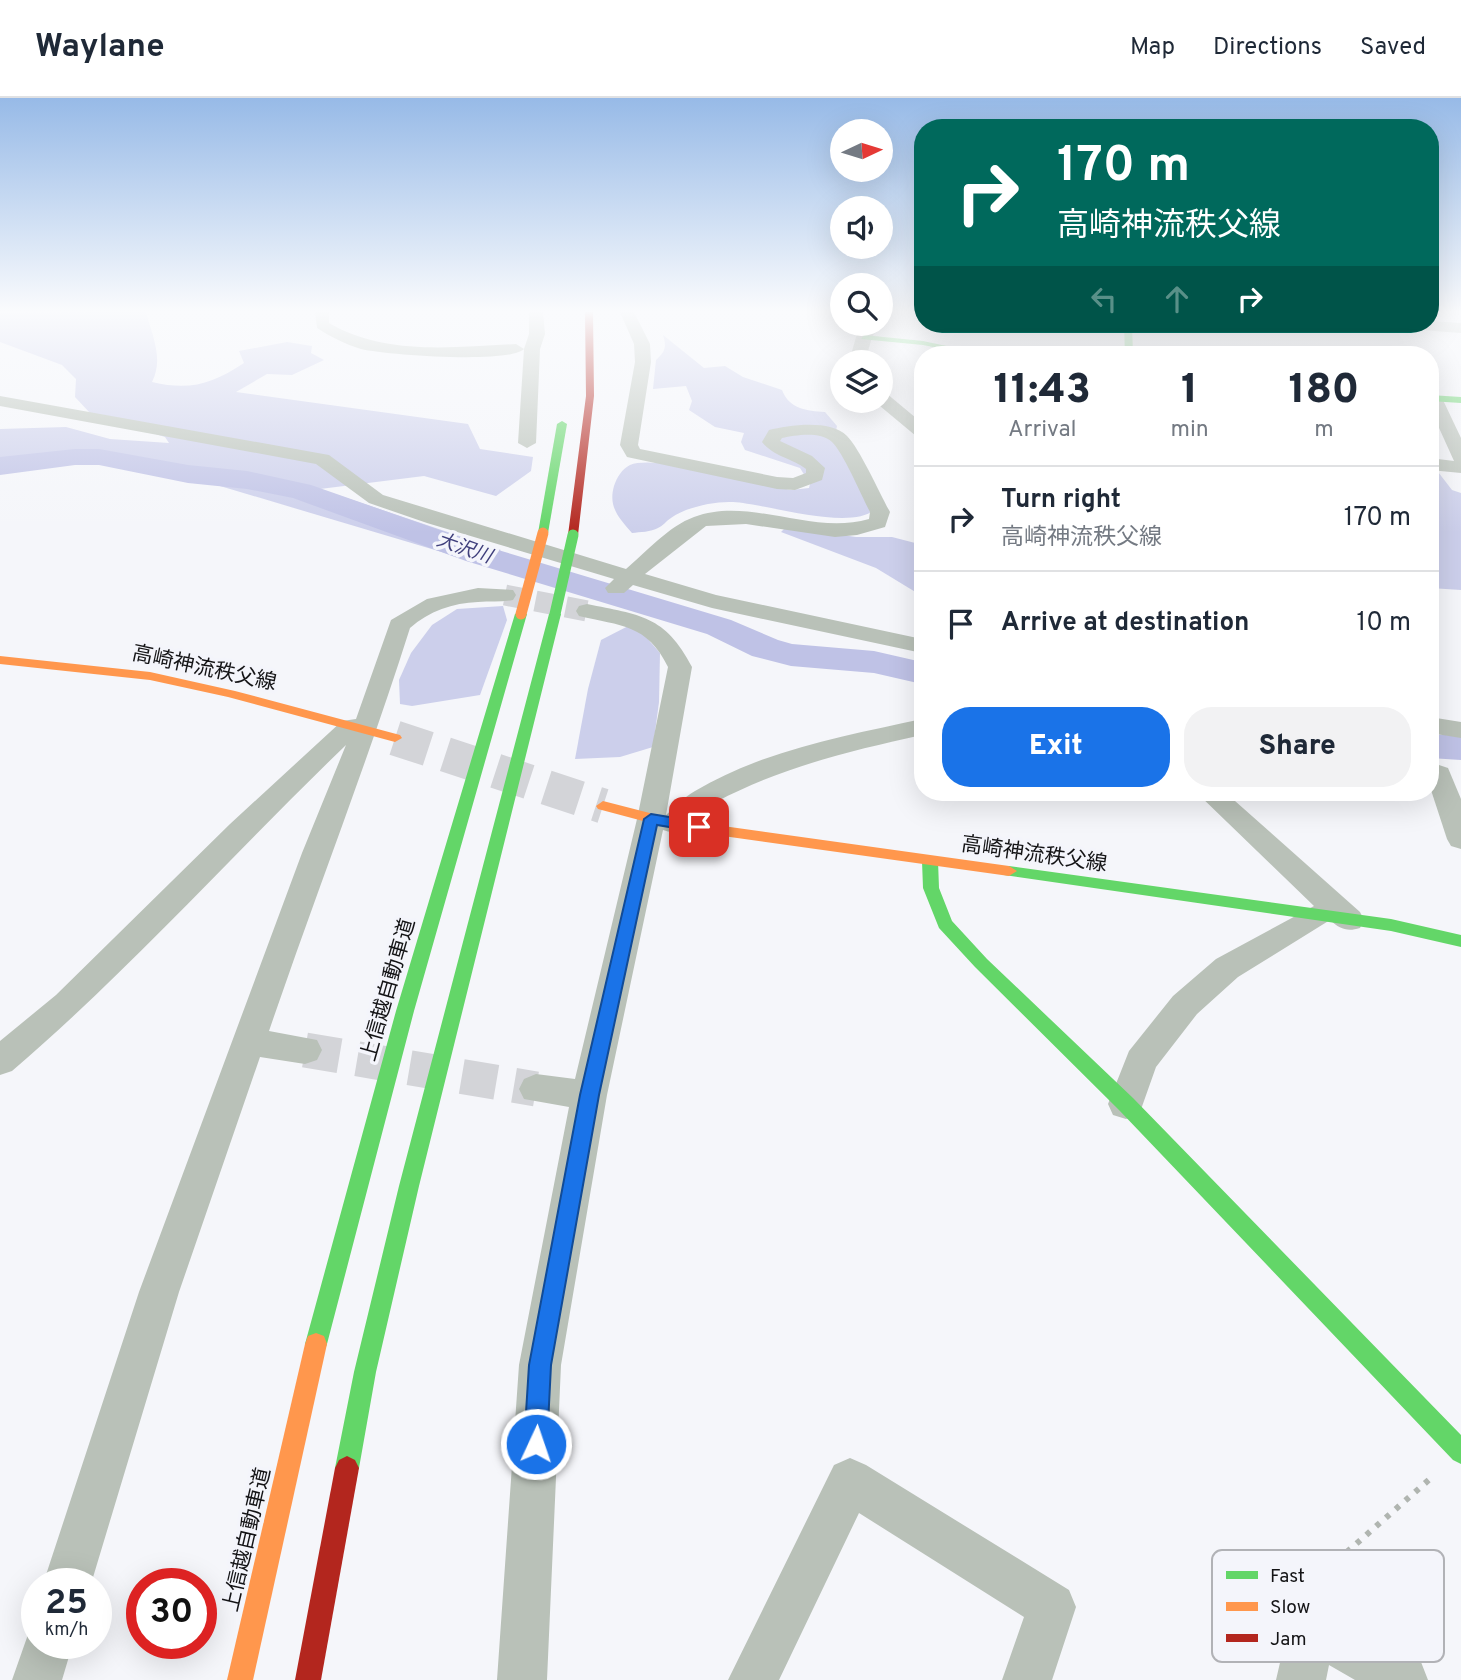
<!DOCTYPE html>
<html lang="en">
<head>
<meta charset="utf-8">
<style>
  :root { --surface:#fff; --page:#f2f2f3; --text:#1f2937; --muted:#747a83; --line:#e0e1e3; --accent:#1a73e8 }
  body { margin:0; font-family:Overpass,"Noto Sans JP",sans-serif; background:var(--page); color:var(--text); height:100vh; display:flex; flex-direction:column; font-size:26px; white-space:nowrap }
  * { box-sizing:border-box; margin:0 }
  p { font-size:23px; color:var(--muted) }
  .icon { flex:none; width:38px; height:38px; fill:none; stroke:currentColor; stroke-width:2; stroke-linecap:round; stroke-linejoin:round }
  .map { position:relative; flex:1; overflow:hidden }
  .drawer { position:absolute; left:914px; top:248px; width:525px; height:455px; display:flex; flex-direction:column; background:var(--surface); border-radius:28px; box-shadow:0 7px 28px #0002 }
  .drawer>* { flex:none }
  .banner { position:absolute; left:914px; top:21px; width:525px; height:214px; border-radius:28px; box-shadow:0 7px 28px #0002; background:#00695c; color:#fff; overflow:hidden }
  .needle { width:46px; rotate:86deg }
  .controls { position:absolute; left:830px; top:21px; display:grid; gap:14px }
  .controls a { display:grid; place-items:center; width:63px; height:63px; border-radius:50%; background:var(--surface); box-shadow:0 7px 28px #0002; font-size:35px }
  .speed { position:absolute; left:21px; top:1470px; display:flex; gap:14px; font-size:35px; font-weight:700; text-align:center }
  .speed>* { display:grid; place-content:center; width:91px; height:91px; border-radius:50%; background:var(--surface); box-shadow:0 7px 28px #0002; line-height:1 }
  .speed small { font-size:18px; font-weight:400 }
  .speed .limit { border:10px solid #d22; background:#fff; color:#111 }
  .pin { position:absolute; display:grid; place-items:center; width:60px; height:60px; color:#fff; margin:-30px; border-radius:14px; box-shadow:0 4px 10px #0006 }
  .me { position:absolute; width:77px; margin:-38px; rotate:3deg; stroke-linejoin:round; filter:drop-shadow(0 0 5px #0008) }
  .turn { display:flex; align-items:center; gap:24px; height:147px; padding:0 28px; font-size:32px }
  .turn .icon { width:91px; height:91px; stroke-width:2.5 }
  .turn b { display:block; font-size:49px; line-height:60px }
  .lanes { display:flex; align-items:center; height:66px; padding:0 28px; background:#0003; justify-content:center; gap:35px; direction:ltr }
  .lanes .off { opacity:.35 }
  .eta { display:flex; justify-content:space-evenly; align-items:center; height:119px; text-align:center }
  .eta b { font-size:42px; font-weight:800; line-height:49px }
  .button { display:flex; gap:14px; margin-top:auto; padding:14px 28px }
  .button a { flex:1; height:80px; border-radius:28px; background:var(--accent); color:#fff; font-size:28px; font-weight:800; line-height:80px; text-align:center }
  .button a+a { background:var(--page); color:var(--text) }
  ul { padding:0; list-style:none }
  li { display:flex; align-items:center; gap:21px; height:105px; padding:0 28px; border-top:2px solid var(--line) }
  li div { flex:1 }
  li b { display:block; font-size:26px }
  li em { font-style:normal }
  header { display:flex; align-items:center; gap:42px; box-sizing:border-box; height:98px; padding:0 35px; background:var(--surface); border-bottom:2px solid var(--line) }
  header strong { font-size:33px }
  nav { display:flex; gap:38px; margin-inline-start:auto; font-size:24px }
  .map>svg:first-child { display:block }
  .forest { fill:#cccfeb }
  .lines { fill:none; stroke-linecap:round; stroke-linejoin:round }
  .river { fill:#bfc2e6; fill-rule:evenodd }
  .street-tunnel-far1 { stroke:#d3d4d8; stroke-width:21; stroke-dasharray:21 10; stroke-linecap:butt }
  .street-tunnel { stroke:#d3d4d8; stroke-width:35; stroke-dasharray:35 18; stroke-linecap:butt }
  .primary-tunnel { stroke:#d3d4d8; stroke-width:35; stroke-dasharray:35 18; stroke-linecap:butt }
  .path { stroke:#b0b5b0; stroke-width:6; stroke-dasharray:5 8; stroke-linecap:butt }
  .street { fill:#b9c1b8; fill-rule:evenodd }
  .fast { fill:#63d668; fill-rule:evenodd }
  .slow { fill:#ff974d; fill-rule:evenodd }
  .jam { fill:#b3261e; fill-rule:evenodd }
  .fast-bridge { stroke:#63d668; stroke-width:11 }
  .slow-bridge { stroke:#ff974d; stroke-width:11 }
  .route { fill:#1a73e8; stroke:#114b97; stroke-width:2 }
  .labels { text-anchor:middle; dominant-baseline:central; stroke-width:7; stroke-linejoin:round; paint-order:stroke }
  .far-water-label { font-size:19px; font-style:italic; fill:#3f3f7c; stroke:#f4f5fb }
  .street-label { font-size:21px; fill:#141416; stroke:#f4f5fb }
  .key { fill:#f4f5fb; stroke:#b1b2b6; stroke-width:2 }
  .key-label { font-size:19px; fill:#141416 }
</style>
</head>
<body>
<header>
<strong>Waylane</strong>
<nav><a>Map</a><a>Directions</a><a>Saved</a></nav>
</header>
<div class="map">
<svg width="1461" height="1582" viewBox="0 0 1461 1582">
  <rect width="100%" height="100%" fill="#f5f6fa"/>
  <g class="forest">
    <path d="M 146,214 C 152,237 164,261 152,284 C 190,293 212,286 244,265 L 239,253 L 287,244 L 312,248 L 311,255 L 324,262 L 292,277 L 267,276 L 236,294 L 468,326 L 480,351 L 533,359 L 531,373 L 496,398 L 424,378 L 320,391 L 501,452 L 482,466 L 210,385 L 117,365 L 0,365 L 0,331 L 66,329 L 110,341 L 169,345 L 165,339 L 90,315 L 75,299 L 76,281 L 62,267 L 0,244 L 0,215 Z"/>
    <path d="M 663,237 L 704,270 L 725,268 L 743,279 L 782,292 C 789,311 807,313 825,314 L 837,328 L 834,342 L 874,412 C 849,433 767,406 733,404 C 715,403 686,409 671,420 C 666,423 663,428 658,430 C 651,434 640,434 632,435 C 619,420 608,409 614,388 C 617,379 622,371 630,367 C 656,356 760,385 791,392 L 809,390 L 810,386 L 800,370 L 745,352 L 741,344 L 744,335 L 715,329 L 689,312 L 692,303 L 686,288 L 653,291 L 656,262 C 665,254 667,249 663,237 Z"/>
    <polygon points="1430,370 1435,370 1452,392 1461,395 1461,492 1430,490"/>
    <polygon points="786,429 856,439 892,439 919,446 922,449 922,498 876,470 781,434"/>
    <polygon points="503,508 507,522 480,597 412,608 400,606 399,582 411,555 432,527 457,511"/>
    <polygon points="634,525 660,555 659,604 653,649 620,659 575,661 588,591 601,542"/>
  </g>
  <g class="lines">
    <g class="river">
      <polygon points="75,351 99,351 188,367 247,373 311,387 488,449 731,522 778,542 792,546 874,553 922,564 922,586 874,575 791,568 752,558 707,536 466,463 293,400 247,391 188,385 99,367 75,367 0,377 0,359"/>
      <polygon points="1430,636 1461,638 1461,662 1430,660"/>
    </g>
    <polyline class="street-tunnel-far1" points="505,497 587,513"/>
    <polyline class="street-tunnel" points="305,952 536,991"/>
    <polyline class="primary-tunnel" points="395,640 603,708"/>
    <polyline class="path" points="1298,1497 1431,1380"/>
    <g class="street">
      <path d="M 315,214 L 329,214 L 329,225 C 385,258 453,249 516,246 L 524,251 C 509,266 386,257 361,251 C 345,246 331,239 317,230 Z"/>
      <polygon points="529,214 543,214 545,236 540,251 536,345 527,350 518,345 524,251 529,236"/>
      <path d="M 620,214 L 634,214 L 650,246 L 651,264 L 638,347 L 640,351 L 777,379 L 793,380 L 806,375 L 806,371 C 792,360 774,359 762,344 L 769,332 C 789,327 831,321 847,338 C 860,351 880,396 890,414 L 885,429 L 857,437 L 835,439 L 746,426 L 706,428 L 645,476 L 716,497 L 922,541 L 922,555 L 712,510 L 633,487 L 624,495 L 608,495 L 605,490 L 614,481 L 427,425 L 369,405 L 316,366 L 0,308 L 0,298 L 329,357 L 383,397 L 626,471 C 646,454 669,428 694,419 C 750,398 811,438 869,421 L 870,414 C 862,399 843,354 832,344 C 820,333 796,337 782,340 L 780,343 L 812,358 L 825,370 L 822,382 L 795,392 L 777,391 L 627,359 L 620,347 L 635,264 L 634,246 Z"/>
      <polygon points="1430,223 1461,225 1461,235 1408,231 1400,226 1430,226"/>
      <polygon points="866,226 881,226 872,239 865,264 849,264 856,239"/>
      <polygon points="880,294 886,295 922,325 922,339 916,338 874,303 880,303"/>
      <polygon points="1434,295 1442,300 1461,340 1461,375 1430,372 1430,360 1454,363 1430,310 1430,296"/>
      <path d="M 478,490 L 513,492 L 516,497 L 513,502 C 502,504 490,503 478,504 C 453,505 429,513 410,530 C 367,666 315,798 269,933 L 317,942 L 322,952 L 317,962 L 305,966 L 260,959 L 179,1194 L 91,1486 L 43,1486 L 139,1194 L 302,755 L 346,647 C 234,755 130,872 12,973 L 0,977 L 0,943 L 56,897 L 230,726 L 342,623 L 356,621 L 391,522 L 427,501 Z"/>
      <path d="M 587,506 C 640,517 665,517 692,569 L 666,717 C 675,709 684,699 695,693 C 764,652 845,638 922,621 L 922,637 C 850,653 782,669 716,704 C 698,715 687,741 663,732 L 607,997 L 561,1267 L 547,1582 L 497,1582 L 519,1267 L 569,1009 L 524,1001 L 519,991 L 524,981 L 536,976 L 575,981 L 637,721 L 668,569 C 647,526 621,528 579,518 L 576,513 L 579,508 Z"/>
      <polygon points="1430,619 1461,624 1461,640 1430,635"/>
      <polygon points="1439,667 1448,670 1461,701 1461,751 1451,748 1447,741 1430,689 1430,670"/>
      <path d="M 1197,695 L 1226,695 L 1360,814 L 1364,822 L 1360,830 C 1347,834 1340,831 1330,822 L 1238,879 L 1197,916 L 1156,969 L 1139,1017 L 1126,1021 L 1113,1017 L 1108,1006 L 1129,953 L 1173,898 L 1216,861 L 1314,808 Z"/>
      <polygon points="850,1360 866,1367 1069,1492 1076,1509 1052,1582 1002,1582 1024,1519 859,1415 779,1582 728,1582 834,1367"/>
      <polygon points="1313,1505 1421,1564 1428,1582 1355,1582 1329,1567 1326,1582 1276,1582 1288,1530 1296,1513"/>
      <polygon points="37,1525 37,1545 73,1545 62,1582 12,1582 31,1528"/>
    </g>
    <g class="fast">
      <polygon points="1124,226 1132,226 1133,257 1125,257"/>
      <polygon points="864,237 923,243 989,257 973,257 923,247 861,241"/>
      <polygon points="1430,297 1461,299 1461,305 1430,303"/>
      <polygon points="562,323 567,326 548,435 543,438 538,435 557,326"/>
      <polygon points="521,512 527,516 414,913 327,1246 324,1254 316,1257 308,1254 305,1246 396,913 515,516"/>
      <polygon points="555,512 561,516 419,1088 376,1274 359,1370 355,1378 347,1382 339,1378 335,1370 354,1274 399,1088 549,516"/>
      <polygon points="930,758 938,763 939,790 952,823 987,861 1133,1000 1461,1337 1461,1366 1453,1362 1119,1012 975,869 939,830 923,790 922,763"/>
      <polygon points="1009,768 1391,821 1461,837 1461,849 1391,833 1004,777 1001,773"/>
    </g>
    <g class="slow">
      <polygon points="0,558 150,574 235,593 400,637 402,640 395,644 228,599 150,582 0,566"/>
      <polygon points="603,703 673,721 1009,768 1017,773 1009,778 673,731 598,711 596,708"/>
      <polygon points="316,1235 324,1238 327,1246 253,1582 227,1582 305,1246 308,1238"/>
    </g>
    <g class="jam">
      <polygon points="585,214 593,214 594,298 578,437 573,440 568,437 586,298"/>
      <polygon points="347,1358 355,1362 359,1370 321,1582 295,1582 335,1370 339,1362"/>
    </g>
    <polyline class="fast-bridge" points="555,516 573,437"/>
    <polyline class="slow-bridge" points="521,516 543,435"/>
  </g>
  <linearGradient id="sky" x2="0" y2="1"><stop stop-color="#97bae7"/><stop offset="0.49" stop-color="#fafbfd"/><stop offset="1" stop-color="#fafbfd" stop-opacity="0"/></linearGradient>
  <rect width="1461" height="435" fill="url(#sky)"/>
  <polygon class="route" points="651,716 699,724 706,729 699,734 657,727 599,997 551,1267 547,1346 544,1354 536,1358 527,1354 524,1346 529,1267 580,997 644,721"/>
  <g class="labels">
    <g class="far-water-label">
      <text transform="translate(464 451) rotate(19)">大沢川</text>
    </g>
    <g class="street-label">
      <text transform="translate(204 571) rotate(12)">高崎神流秩父線</text>
      <text transform="translate(1034 757) rotate(8)">高崎神流秩父線</text>
      <text transform="translate(389 892) rotate(-74)">上信越自動車道</text>
      <text transform="translate(248 1442) rotate(-77)">上信越自動車道</text>
    </g>
  </g>
  <rect x="1212" y="1452" width="232" height="112" rx="10" class="key"/>
  <rect x="1226" y="1473" width="32" height="8" fill="#63d668"/>
  <rect x="1226" y="1504" width="32" height="9" fill="#ff974d"/>
  <rect x="1226" y="1536" width="32" height="8" fill="#b3261e"/>
  <g class="key-label">
    <text x="1270" y="1484">Fast</text>
    <text x="1270" y="1515">Slow</text>
    <text x="1270" y="1547">Jam</text>
  </g>
</svg>
<div class="controls">
<a><svg class="needle" viewBox="-14 -14 28 28"><path d="M0-13l5 13h-10z" fill="#e53935"/><path d="M0 13l5-13h-10z" fill="#747a83"/></svg></a>
<a><svg class="icon" aria-label="sound" viewBox="0 0 24 24"><path d="M4 9h4l5-4v14l-5-4H4zM17 9q2 3 0 6"/></svg></a>
<a><svg class="icon" aria-label="search" viewBox="0 0 24 24"><circle cx="10" cy="10" r="6"/><path d="M15 15l6 6"/></svg></a>
<a><svg class="icon" aria-label="layers" viewBox="0 0 24 24"><path d="M12 4l9 5-9 5-9-5zM3 14l9 5 9-5"/></svg></a>
</div>
<div class="speed"><div>25<small>km/h</small></div><div class="limit">30</div></div>
<div class="pin" style="left:699px;top:729px;background:#d93025"><svg class="icon" aria-label="arrive" viewBox="0 0 24 24"><path d="M6 21V4h12l-3 4 3 4H6"/></svg></div>
<svg class="me" style="left:536px;top:1346px" viewBox="-20 -20 40 40"><circle r="17" fill="#1a73e8" stroke="#fff" stroke-width="3"/><path d="M0-11L8 9 0 5-8 9z" fill="#fff"/></svg>
<div class="banner">
<div class="turn"><svg class="icon" aria-label="right" viewBox="0 0 24 24"><path d="M7 20v-9h11M14 6l5 5-5 5"/></svg><div><b>170 m</b>高崎神流秩父線</div></div>
<div class="lanes"><svg class="icon off" aria-label="left" viewBox="0 0 24 24"><path d="M17 20v-9H6M10 6l-5 5 5 5"/></svg><svg class="icon off" aria-label="ahead" viewBox="0 0 24 24"><path d="M12 20V5M6 11l6-6 6 6"/></svg><svg class="icon" aria-label="right" viewBox="0 0 24 24"><path d="M7 20v-9h11M14 6l5 5-5 5"/></svg></div>
</div>
<section class="drawer">
<div class="eta">
<div><b>11:43</b><p>Arrival</p></div>
<div><b>1</b><p>min</p></div>
<div><b>180</b><p>m</p></div>
</div>
<ul>
<li><svg class="icon" aria-label="right" viewBox="0 0 24 24"><path d="M7 20v-9h11M14 6l5 5-5 5"/></svg><div><b>Turn right</b><p>高崎神流秩父線</p></div><em>170 m</em></li>
<li><svg class="icon" aria-label="arrive" viewBox="0 0 24 24"><path d="M6 21V4h12l-3 4 3 4H6"/></svg><div><b>Arrive at destination</b></div><em>10 m</em></li>
</ul>
<div class="button"><a>Exit</a><a>Share</a></div>
</section>
</div>
</body>
</html>
